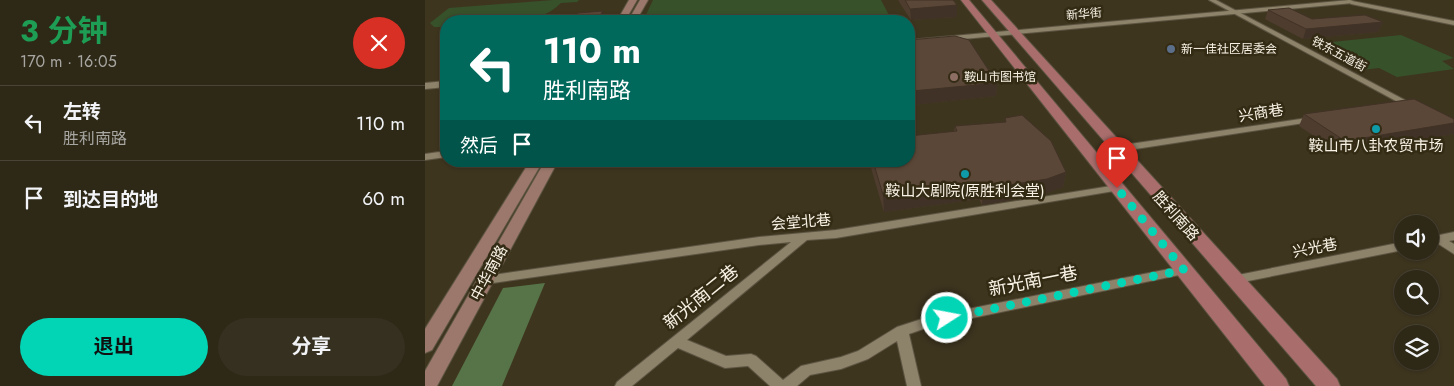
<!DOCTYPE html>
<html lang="zh">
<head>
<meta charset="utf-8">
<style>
  :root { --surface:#2e2817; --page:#363020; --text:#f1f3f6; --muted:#a7a6a1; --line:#494436; --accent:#02d5b6 }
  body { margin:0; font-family:Jost,"Noto Sans SC",sans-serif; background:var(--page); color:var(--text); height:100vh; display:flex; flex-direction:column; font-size:19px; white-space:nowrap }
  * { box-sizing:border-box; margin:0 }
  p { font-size:16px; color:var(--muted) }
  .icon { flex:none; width:28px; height:28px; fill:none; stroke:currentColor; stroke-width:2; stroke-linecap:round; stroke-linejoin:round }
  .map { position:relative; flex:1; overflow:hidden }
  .drawer { display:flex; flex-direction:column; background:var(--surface); width:425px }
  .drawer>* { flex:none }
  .guide { position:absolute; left:15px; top:15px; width:475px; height:152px; border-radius:20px; box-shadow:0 1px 4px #0004,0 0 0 1px var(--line); background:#00695c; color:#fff; overflow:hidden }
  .fabs { position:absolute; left:969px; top:215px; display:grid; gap:10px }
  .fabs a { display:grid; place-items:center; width:45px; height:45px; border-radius:50%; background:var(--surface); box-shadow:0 1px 4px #0004,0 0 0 1px var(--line); font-size:25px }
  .pin { position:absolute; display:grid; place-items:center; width:42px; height:42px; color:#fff; margin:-51px -21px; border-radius:50% 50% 50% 0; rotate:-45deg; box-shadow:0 0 5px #0007 }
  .pin .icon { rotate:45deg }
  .me { position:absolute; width:55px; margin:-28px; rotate:79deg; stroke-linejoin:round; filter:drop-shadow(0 0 4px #0008) }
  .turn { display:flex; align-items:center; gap:18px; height:105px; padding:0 20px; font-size:22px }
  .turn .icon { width:65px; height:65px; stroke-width:2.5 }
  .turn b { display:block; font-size:35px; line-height:42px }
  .then { display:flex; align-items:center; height:48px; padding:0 20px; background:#0003; gap:10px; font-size:19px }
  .round { display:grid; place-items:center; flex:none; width:52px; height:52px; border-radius:26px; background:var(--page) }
  .headline { display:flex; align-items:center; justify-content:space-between; height:85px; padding:0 20px }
  h1 { font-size:30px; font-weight:700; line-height:38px; color:#1e9e55 }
  .primary-button { display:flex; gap:10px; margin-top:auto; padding:10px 20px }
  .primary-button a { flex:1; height:58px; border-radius:30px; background:var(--accent); color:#111; font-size:20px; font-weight:700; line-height:58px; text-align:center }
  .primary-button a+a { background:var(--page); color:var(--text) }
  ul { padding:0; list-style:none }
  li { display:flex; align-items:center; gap:15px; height:75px; padding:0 20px; border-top:1px solid var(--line) }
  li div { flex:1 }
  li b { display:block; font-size:19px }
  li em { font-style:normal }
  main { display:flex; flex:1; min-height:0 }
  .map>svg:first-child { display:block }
  .green { fill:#37512b }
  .forest { fill:#567448 }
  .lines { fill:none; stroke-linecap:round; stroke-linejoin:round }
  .minor-casing { stroke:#5c5441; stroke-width:2 }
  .tertiary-casing { stroke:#5c5441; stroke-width:2 }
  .secondary-casing { stroke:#5c5441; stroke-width:2 }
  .primary-casing { stroke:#5c5441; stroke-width:2 }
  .minor { fill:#8d826a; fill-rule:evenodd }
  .tertiary { fill:#8d826a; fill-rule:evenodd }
  .secondary { fill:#9b786b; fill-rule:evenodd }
  .primary { fill:#a96e6c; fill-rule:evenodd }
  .wall { fill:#4e3d2f }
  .shaded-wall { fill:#403226 }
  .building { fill:#5b4737; stroke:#403226 }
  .route { stroke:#02d5b6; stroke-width:9; stroke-dasharray:0 16.2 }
  .service-dot { fill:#5c6f8a; stroke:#342b15; stroke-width:2 }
  .education-dot { fill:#8d6e63; stroke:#342b15; stroke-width:2 }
  .culture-dot { fill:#0f9aa8; stroke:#342b15; stroke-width:2 }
  .labels { text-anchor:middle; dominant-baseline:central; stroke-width:5; stroke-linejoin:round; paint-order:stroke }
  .far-street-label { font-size:12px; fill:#f8f2e5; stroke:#342b15 }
  .far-poi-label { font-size:12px; fill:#f8f2e5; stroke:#342b15; text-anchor:start }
  .street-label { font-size:15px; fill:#f8f2e5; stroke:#342b15 }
  .poi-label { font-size:15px; fill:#f8f2e5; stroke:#342b15 }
  .near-street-label { font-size:18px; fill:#f8f2e5; stroke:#342b15 }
</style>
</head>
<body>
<main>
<section class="drawer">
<div class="headline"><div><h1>3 分钟</h1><p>170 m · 16:05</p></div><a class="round" style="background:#d93025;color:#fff"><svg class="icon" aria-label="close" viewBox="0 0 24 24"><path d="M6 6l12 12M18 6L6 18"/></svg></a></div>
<ul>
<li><svg class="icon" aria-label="left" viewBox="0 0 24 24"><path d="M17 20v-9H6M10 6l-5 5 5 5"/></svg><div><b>左转</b><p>胜利南路</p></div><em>110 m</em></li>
<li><svg class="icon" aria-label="arrive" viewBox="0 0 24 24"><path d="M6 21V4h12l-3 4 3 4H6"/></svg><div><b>到达目的地</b></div><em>60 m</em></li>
</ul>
<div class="primary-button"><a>退出</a><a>分享</a></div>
</section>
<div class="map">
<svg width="1029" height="386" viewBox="0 0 1029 386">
  <rect width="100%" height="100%" fill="#3e351f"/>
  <g class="green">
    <path d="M 128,0 L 154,0 L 152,2 L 136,3 C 108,31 57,21 21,21 L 21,27 L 9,27 L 5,23 L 24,8 Z"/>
    <polygon points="228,0 456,0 467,21 218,21"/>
    <polygon points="976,35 1029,58 1017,61 1029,69 972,77 954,68 937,70 887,44"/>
  </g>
  <polygon class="forest" points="120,283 77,386 27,386 78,288"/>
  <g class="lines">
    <defs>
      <g id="minor">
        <polygon points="784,0 791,0 991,106 987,108 984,108"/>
        <polygon points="922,0 1029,21 1029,25 926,4"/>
        <polygon points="889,117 892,117 892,121 691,152 687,149 691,146"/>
        <polygon points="21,151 21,157 0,160 0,154"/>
        <polygon points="692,185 697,188 695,190 411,238 382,240 262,340 301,356 326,354 331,356 358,380 376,366 416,357 433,351 472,327 503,317 759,266 763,267 765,270 763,273 759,274 504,327 484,334 496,386 482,386 472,341 443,359 416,369 385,375 372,386 345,386 323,366 300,368 253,348 207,386 190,386 192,382 366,242 334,245 61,284 57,283 55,280 57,277 61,276 334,237 411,230"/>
        <polygon points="1029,232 1029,240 1024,241 1029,244 1029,254 1012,243 1005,245 1005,237"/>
        <polygon points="978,242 978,250 808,284 804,283 802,280 804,277 808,276"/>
      </g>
      <g id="tertiary">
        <polygon points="925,0 928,1 928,3 484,44 484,40"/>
        <polygon points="21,81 21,87 0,89 0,83"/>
      </g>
      <g id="secondary">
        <polygon points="204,0 212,0 200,21 192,21"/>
        <polygon points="215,0 223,0 211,21 203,21"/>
        <polygon points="105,161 118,161 7,350 0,353 0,329"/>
        <polygon points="120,161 133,161 12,386 0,386 0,371"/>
      </g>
      <g id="primary">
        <polygon points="536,0 544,0 861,379 864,386 840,386"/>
        <polygon points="557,0 566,0 912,379 915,386 891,386"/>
      </g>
    </defs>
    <use href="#minor" class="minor-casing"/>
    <use href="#tertiary" class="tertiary-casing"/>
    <use href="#secondary" class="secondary-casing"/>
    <use href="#primary" class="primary-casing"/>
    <use href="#minor" class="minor"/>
    <use href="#tertiary" class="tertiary"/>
    <use href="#secondary" class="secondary"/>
    <use href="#primary" class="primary"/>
  </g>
  <g class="wall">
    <polygon points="473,0 528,0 532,5 532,17 486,20"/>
    <polygon points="843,10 887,19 958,22 953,32 878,39 840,19"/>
    <polygon points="484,40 572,83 571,96 487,105 484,94"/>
    <polygon points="879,114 1029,119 1029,134 914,152 874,126"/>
    <polygon points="580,118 641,172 638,187 620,194 557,205 554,199 459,212 444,161 484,161 529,131 530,126 580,122"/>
    <polygon points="302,161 333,161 315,164"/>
  </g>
  <g class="shaded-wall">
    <polygon points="532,5 532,17 486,20 485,9"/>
    <polygon points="178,11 181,20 180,21 171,21"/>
    <polygon points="958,22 953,32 878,39 881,29"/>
    <polygon points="572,83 571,96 487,105 487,91"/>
    <polygon points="1029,123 1029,134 914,152 920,141"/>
    <polygon points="315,161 333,161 315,164"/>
    <polygon points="641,172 638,187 620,194 557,205 558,189"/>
    <polygon points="555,183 554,199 459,212 458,195"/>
  </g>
  <g class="building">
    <polygon points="480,0 528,0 532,5 485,9"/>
    <polygon points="864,8 887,19 940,15 958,22 881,29 843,10"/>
    <polygon points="178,11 171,21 147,21 153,13"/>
    <polygon points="530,36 544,40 572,83 487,91 484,82 484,40"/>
    <polygon points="989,99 1029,119 1029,123 920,141 879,114"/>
    <polygon points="597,115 626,141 641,172 622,179 558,189 555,183 458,195 448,161 484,161 484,136 532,131 530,126 581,122 580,118"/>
  </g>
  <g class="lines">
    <polyline class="route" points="522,318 759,270 692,188"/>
  </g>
  <circle class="service-dot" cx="746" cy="49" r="5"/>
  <circle class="education-dot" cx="529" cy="77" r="5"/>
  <g class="culture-dot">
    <circle cx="951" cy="129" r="5"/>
    <circle cx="540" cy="174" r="5"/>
  </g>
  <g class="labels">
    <g class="far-street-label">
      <text transform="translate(659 14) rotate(-5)">新华街</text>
      <text transform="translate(914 54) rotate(28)">铁东五道街</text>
    </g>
    <g class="far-poi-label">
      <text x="756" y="49">新一佳社区居委会</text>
      <text x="539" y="77">鞍山市图书馆</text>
    </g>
    <g class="street-label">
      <text transform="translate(836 113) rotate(-9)">兴商巷</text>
      <text transform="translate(751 216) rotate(48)">胜利南路</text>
      <text transform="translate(376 222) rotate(-5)">会堂北巷</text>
      <text transform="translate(890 248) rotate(-11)">兴光巷</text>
      <text transform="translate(64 273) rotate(-62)">中华南路</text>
    </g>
    <g class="poi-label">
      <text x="951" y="146">鞍山市八卦农贸市场</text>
      <text x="540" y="191">鞍山大剧院(原胜利会堂)</text>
    </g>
    <g class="near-street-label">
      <text transform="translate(608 281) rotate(-11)">新光南一巷</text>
      <text transform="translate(276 297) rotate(-39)">新光南二巷</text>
    </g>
  </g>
</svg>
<div class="fabs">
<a><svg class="icon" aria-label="sound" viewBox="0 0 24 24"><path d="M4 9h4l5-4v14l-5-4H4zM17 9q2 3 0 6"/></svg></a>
<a><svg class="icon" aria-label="search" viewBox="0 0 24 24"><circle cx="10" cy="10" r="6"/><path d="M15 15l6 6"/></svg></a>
<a><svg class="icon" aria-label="layers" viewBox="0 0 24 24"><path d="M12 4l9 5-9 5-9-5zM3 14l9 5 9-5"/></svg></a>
</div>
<div class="pin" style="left:692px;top:188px;background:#d93025"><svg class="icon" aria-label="arrive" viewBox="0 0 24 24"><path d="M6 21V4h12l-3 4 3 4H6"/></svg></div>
<svg class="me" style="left:522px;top:318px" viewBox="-20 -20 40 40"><circle r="17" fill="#02d5b6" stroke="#fff" stroke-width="3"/><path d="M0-11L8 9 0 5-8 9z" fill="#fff"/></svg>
<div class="guide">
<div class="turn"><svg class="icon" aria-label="left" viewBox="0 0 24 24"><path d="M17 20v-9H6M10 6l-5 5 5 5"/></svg><div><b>110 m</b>胜利南路</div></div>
<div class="then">然后<svg class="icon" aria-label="arrive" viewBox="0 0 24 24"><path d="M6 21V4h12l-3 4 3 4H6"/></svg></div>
</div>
</div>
</main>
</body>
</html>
